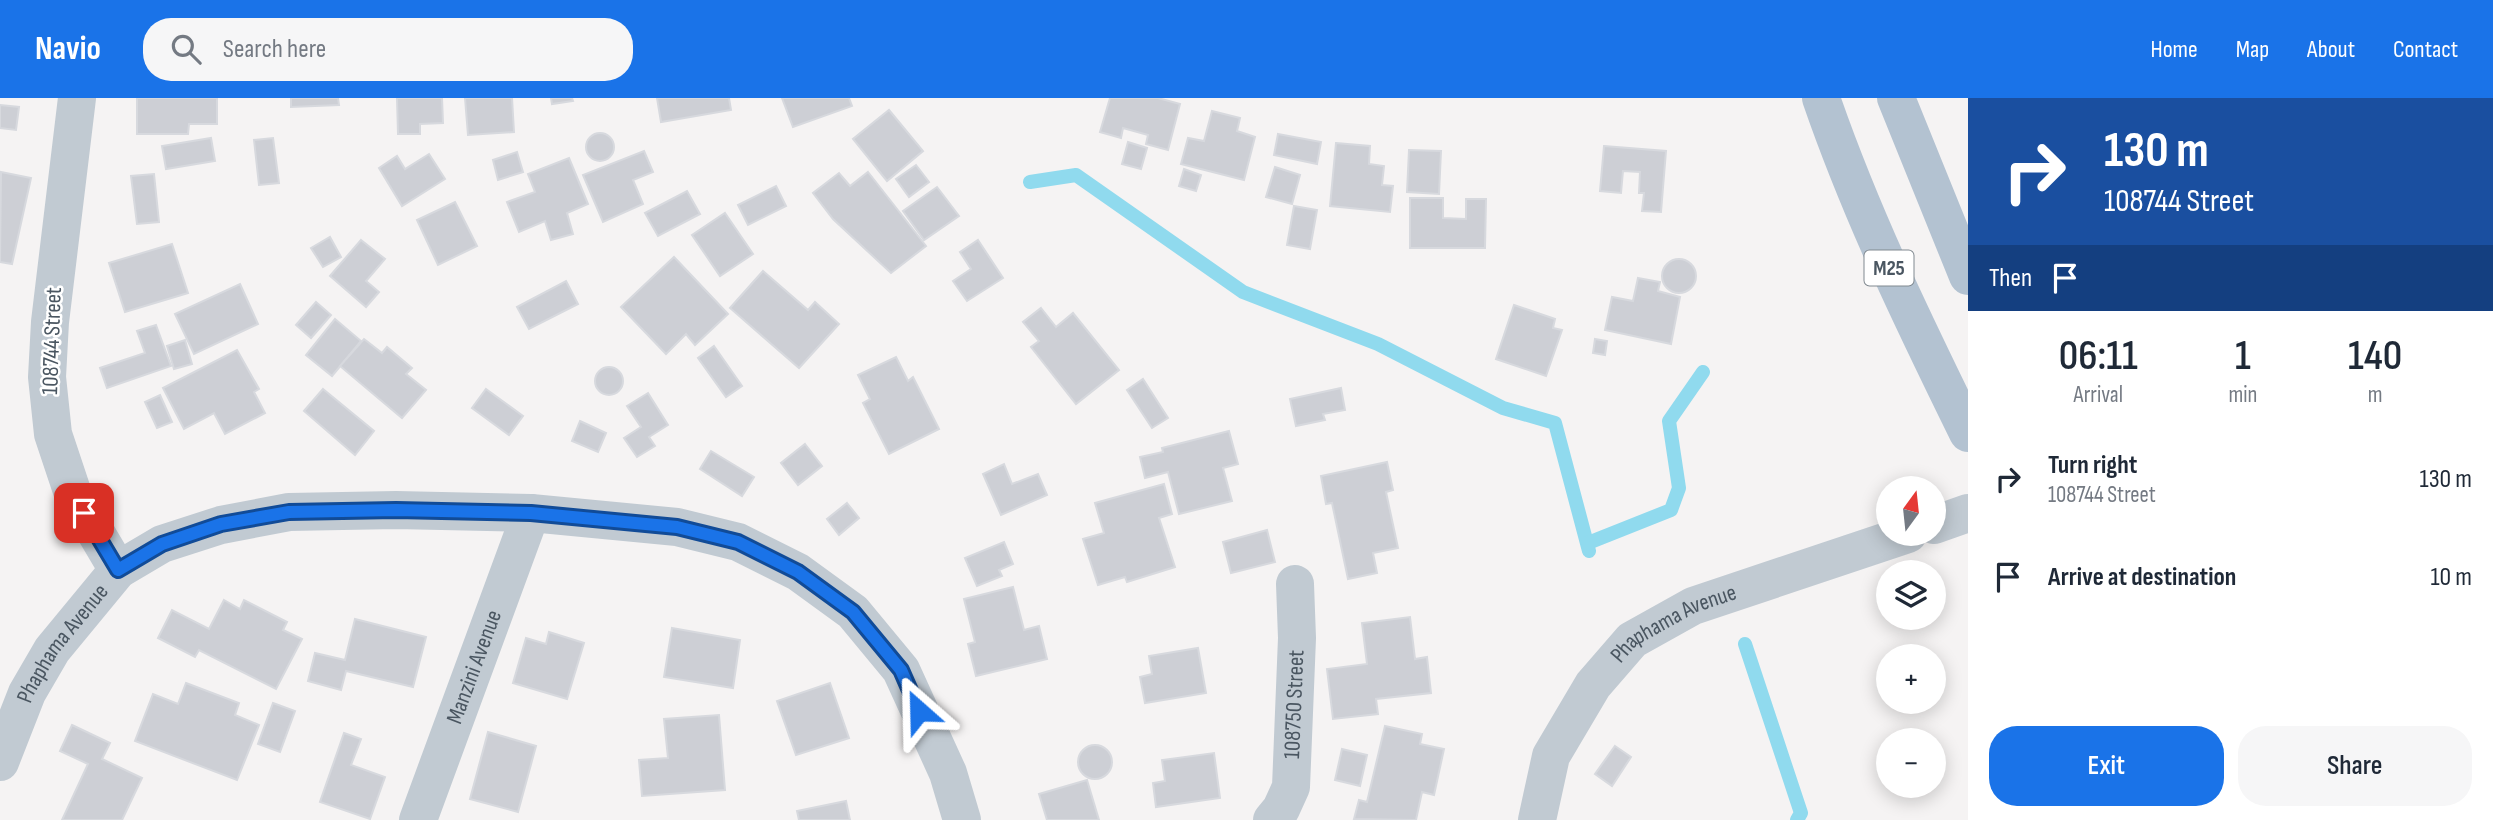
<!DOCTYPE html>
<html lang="en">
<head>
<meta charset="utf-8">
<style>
  :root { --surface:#fff; --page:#f6f6f7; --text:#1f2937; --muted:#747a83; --accent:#1a73e8 }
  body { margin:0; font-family:"Sofia Sans Condensed",sans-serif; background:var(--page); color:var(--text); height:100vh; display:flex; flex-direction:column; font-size:26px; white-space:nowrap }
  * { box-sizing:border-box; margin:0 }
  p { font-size:23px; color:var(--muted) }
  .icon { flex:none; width:38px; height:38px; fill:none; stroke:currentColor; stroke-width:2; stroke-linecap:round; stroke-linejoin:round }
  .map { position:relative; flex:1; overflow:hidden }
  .panel { display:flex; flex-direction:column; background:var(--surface); width:525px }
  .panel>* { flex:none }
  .hud { background:#1a4fa0; color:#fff; overflow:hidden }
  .needle { width:46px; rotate:15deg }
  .controls { position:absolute; left:1876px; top:378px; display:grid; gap:14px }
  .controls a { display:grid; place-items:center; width:70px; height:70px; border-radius:50%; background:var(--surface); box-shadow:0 4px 18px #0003; font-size:35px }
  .pin { position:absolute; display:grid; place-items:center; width:60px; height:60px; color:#fff; margin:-30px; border-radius:14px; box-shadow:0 4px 10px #0006 }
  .me { position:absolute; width:77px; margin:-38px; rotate:335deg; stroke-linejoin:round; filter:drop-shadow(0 0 5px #0008) }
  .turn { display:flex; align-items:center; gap:24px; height:147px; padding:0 21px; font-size:32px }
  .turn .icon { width:91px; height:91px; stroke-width:2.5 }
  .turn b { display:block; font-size:49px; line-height:60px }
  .then { display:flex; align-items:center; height:66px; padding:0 21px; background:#0003; gap:14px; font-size:26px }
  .eta { display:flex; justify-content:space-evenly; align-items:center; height:119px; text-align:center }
  .eta b { font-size:42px; font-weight:600; line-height:49px }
  .action { display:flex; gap:14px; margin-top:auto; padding:14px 21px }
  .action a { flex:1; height:80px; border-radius:28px; background:var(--accent); color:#fff; font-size:28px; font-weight:600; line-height:80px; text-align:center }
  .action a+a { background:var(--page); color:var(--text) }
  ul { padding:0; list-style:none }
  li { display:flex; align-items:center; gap:21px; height:98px; padding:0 21px }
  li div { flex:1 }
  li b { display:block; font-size:26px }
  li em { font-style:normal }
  header { display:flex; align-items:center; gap:42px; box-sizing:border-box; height:98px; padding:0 35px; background:var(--accent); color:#fff }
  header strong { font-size:33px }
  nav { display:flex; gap:38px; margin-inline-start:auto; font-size:24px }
  .search { width:490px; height:63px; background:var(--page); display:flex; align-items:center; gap:18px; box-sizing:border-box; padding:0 24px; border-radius:28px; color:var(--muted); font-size:26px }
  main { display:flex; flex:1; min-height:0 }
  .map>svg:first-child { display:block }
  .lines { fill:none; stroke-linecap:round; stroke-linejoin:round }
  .stream { stroke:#90daee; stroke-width:14 }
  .building { fill:#cdcfd5; stroke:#d7d9de; stroke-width:2 }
  .minor { stroke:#c1cad2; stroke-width:38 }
  .major { stroke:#b3c2d1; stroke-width:38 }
  .route-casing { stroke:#114b97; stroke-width:18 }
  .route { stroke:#1a73e8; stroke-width:12 }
  .labels { text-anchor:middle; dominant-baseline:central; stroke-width:5; stroke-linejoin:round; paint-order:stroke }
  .shield { fill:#fff; stroke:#808990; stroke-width:2 }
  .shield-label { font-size:21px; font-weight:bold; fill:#4a5661 }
  .street-label { font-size:23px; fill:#4a5661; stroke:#fff }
</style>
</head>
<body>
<header>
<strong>Navio</strong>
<div class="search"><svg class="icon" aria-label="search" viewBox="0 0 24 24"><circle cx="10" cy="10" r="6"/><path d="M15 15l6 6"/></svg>Search here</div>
<nav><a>Home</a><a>Map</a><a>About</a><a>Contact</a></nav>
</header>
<main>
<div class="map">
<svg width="1968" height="722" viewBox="0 0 1968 722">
  <rect width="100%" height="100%" fill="#f5f3f3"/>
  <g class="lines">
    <g class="stream">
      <polyline points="1030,84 1076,77 1243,194 1378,246 1503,310 1555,325 1589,453"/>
      <polyline points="1588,445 1671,412 1679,390 1669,323 1703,274"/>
      <polyline points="1745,546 1801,715 1797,722"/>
    </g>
  </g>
  <g class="building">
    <polygon points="137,0 217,0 217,26 189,26 188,36 137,36"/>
    <polygon points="291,0 338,0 339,7 291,9"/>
    <polygon points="397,0 442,0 443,25 420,26 420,36 398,36"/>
    <polygon points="465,0 512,0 514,34 468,37"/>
    <polygon points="551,0 572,0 573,3 552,6"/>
    <polygon points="657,0 729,0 731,12 661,24"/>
    <polygon points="782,0 849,0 852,8 793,29"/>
    <polygon points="1110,0 1158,0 1180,6 1168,52 1146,46 1148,37 1123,30 1121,40 1100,34"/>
    <polygon points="0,7 19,9 16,32 0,30"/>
    <polygon points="889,12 923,53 887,83 853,41"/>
    <polygon points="1212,13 1240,20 1237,33 1255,39 1244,82 1181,66 1188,40 1204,43"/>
    <circle cx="600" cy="49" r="14"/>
    <polygon points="1278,36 1321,44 1317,66 1274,57"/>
    <polygon points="211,40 215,63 166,71 162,48"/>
    <polygon points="273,40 279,85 259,87 254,42"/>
    <polygon points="1128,44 1147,50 1141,71 1122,66"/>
    <polygon points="1336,45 1370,48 1369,66 1384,68 1382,87 1393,88 1390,114 1330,108"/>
    <polygon points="1604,48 1666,53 1661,114 1642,113 1644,95 1639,95 1640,74 1623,73 1621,95 1600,93"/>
    <polygon points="1409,52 1441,53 1439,96 1407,94"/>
    <polygon points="644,53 653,74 633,82 643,106 603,124 583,77"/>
    <polygon points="517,54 523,74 498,82 493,62"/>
    <polygon points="429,56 445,81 402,108 379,70 397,58 405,71"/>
    <polygon points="569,60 588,106 567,115 573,136 551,142 545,123 519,134 507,104 535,94 528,76"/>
    <polygon points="916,67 929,84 909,99 896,81"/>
    <polygon points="1275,69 1300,77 1292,106 1266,99"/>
    <polygon points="1184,71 1201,77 1196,93 1179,88"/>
    <polygon points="1,74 31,80 12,166 0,164"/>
    <polygon points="868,74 926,148 891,175 833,121 813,95 839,75 850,88"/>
    <polygon points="154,76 159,124 137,126 131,78"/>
    <polygon points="776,88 786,108 748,127 738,107"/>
    <polygon points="937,89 959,118 924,142 903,113"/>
    <polygon points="687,93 700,116 658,138 645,115"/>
    <polygon points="1410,100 1443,100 1443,120 1466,121 1466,101 1486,101 1485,150 1410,150"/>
    <polygon points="455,104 477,148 438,167 417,122"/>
    <polygon points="1294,108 1317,112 1310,151 1287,147"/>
    <polygon points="725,115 753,156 720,178 692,137"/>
    <polygon points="330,139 341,159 323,169 311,150"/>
    <polygon points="361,142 385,161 366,183 379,194 366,209 330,178"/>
    <polygon points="978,142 1003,180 967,203 953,183 971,171 960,154"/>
    <polygon points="172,146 188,195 125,214 109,165"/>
    <polygon points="674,159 728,216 695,247 686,236 666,256 621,209"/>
    <circle cx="1679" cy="178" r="17"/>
    <polygon points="763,173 808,212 815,204 839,226 799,270 730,210"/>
    <polygon points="1638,180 1660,184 1658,193 1680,199 1671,246 1605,232 1612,199 1633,203"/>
    <polygon points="566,183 578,206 529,231 517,209"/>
    <polygon points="240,186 258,226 194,256 175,216"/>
    <polygon points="316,204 331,217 311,240 296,227"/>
    <polygon points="1514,207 1555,221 1553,230 1562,232 1546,278 1496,261"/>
    <polygon points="1041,210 1056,229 1073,215 1119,272 1076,306 1031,249 1039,243 1023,224"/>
    <polygon points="335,221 361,243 332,278 306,257"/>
    <polygon points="156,227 171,268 107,290 100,270 145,255 137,233"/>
    <polygon points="364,241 382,255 387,249 412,270 406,276 426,292 402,320 340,268"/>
    <polygon points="1595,241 1607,243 1605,257 1593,255"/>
    <polygon points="185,242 192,266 174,271 167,248"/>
    <polygon points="714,248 742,288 726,299 698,260"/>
    <polygon points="237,252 259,291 254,294 265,315 225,336 214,315 184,331 163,290"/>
    <polygon points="896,259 908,283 913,279 939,331 889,356 863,305 870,301 858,277"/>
    <circle cx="609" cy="283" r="14"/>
    <polygon points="1143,281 1168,320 1152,330 1127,292"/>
    <polygon points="1341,290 1345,312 1323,316 1325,322 1296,328 1290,301"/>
    <polygon points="323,291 374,333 355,357 304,313"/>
    <polygon points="486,291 523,318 509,337 472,310"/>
    <polygon points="648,295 668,327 649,339 655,348 637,359 624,340 641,329 627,308"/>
    <polygon points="160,297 172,324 157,330 145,304"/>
    <polygon points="580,323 606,335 598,354 572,343"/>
    <polygon points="1229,333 1238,366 1223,370 1232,403 1179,416 1168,374 1145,380 1140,359 1163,354 1162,350"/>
    <polygon points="805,346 822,368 798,387 781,365"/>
    <polygon points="711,353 754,379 742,398 700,371"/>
    <polygon points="1387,364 1393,392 1386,394 1398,450 1373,455 1377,475 1348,481 1332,405 1326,406 1321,378"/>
    <polygon points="1004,366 1012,386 1038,376 1047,397 1001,417 983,376"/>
    <polygon points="1164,386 1172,416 1159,420 1175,469 1127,484 1125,479 1098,487 1083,441 1104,435 1095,405"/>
    <polygon points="847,405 859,420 839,437 827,421"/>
    <polygon points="1267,432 1275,464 1231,475 1223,444"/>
    <polygon points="1004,444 1013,466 999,472 1002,478 977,488 965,460"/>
    <polygon points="1013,489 1024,532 1039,528 1047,561 976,578 968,546 975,544 964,501"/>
    <polygon points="224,502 240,511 244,502 287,524 283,532 302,541 276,591 199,552 195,559 158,540 172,512 209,531"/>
    <polygon points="1410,519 1415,561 1427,559 1431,595 1376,601 1378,616 1333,621 1327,571 1367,566 1362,525"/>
    <polygon points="355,521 426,539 413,589 346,573 341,592 308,583 315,555 345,562"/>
    <polygon points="672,530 740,542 733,590 664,579"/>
    <polygon points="549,534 584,545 567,601 513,585 526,540 546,546"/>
    <polygon points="1198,550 1206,595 1145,605 1140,579 1152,576 1149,558"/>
    <polygon points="186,585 239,605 235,617 259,627 237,682 135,643 153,596 178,606"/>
    <polygon points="830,585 849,640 796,657 777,603"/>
    <polygon points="273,605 295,613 280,654 258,646"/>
    <polygon points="719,617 725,692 642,698 639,662 668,660 664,621"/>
    <polygon points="72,627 110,645 102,661 142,680 122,722 62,722 88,666 60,653"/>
    <polygon points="1385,628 1422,636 1420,646 1444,651 1434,697 1422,694 1416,722 1354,721 1359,702 1367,704"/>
    <polygon points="488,634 536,648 518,714 470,701"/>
    <polygon points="344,635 361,641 351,667 385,679 370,721 320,704"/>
    <circle cx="1095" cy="664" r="17"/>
    <polygon points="1615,648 1631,659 1612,688 1595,676"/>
    <polygon points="1342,651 1367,657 1360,688 1335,682"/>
    <polygon points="1214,655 1220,700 1156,709 1153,685 1165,683 1162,662"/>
    <polygon points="1087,682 1099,722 1047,722 1039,696"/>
    <polygon points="846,703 850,722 799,722 797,713"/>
  </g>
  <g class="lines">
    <g class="minor">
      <polyline points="77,0 50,224 47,279 53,336 73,396 118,472"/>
      <polyline points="1934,427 1968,415"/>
      <path id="s1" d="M 0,664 L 27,595 L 52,552 L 118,472 L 162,446 L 221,427 L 289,414 L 396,412 L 531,415 L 677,429 L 738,444 L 798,474 L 853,514 L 901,572 L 948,675 L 962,722"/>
      <path id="s2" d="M 418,722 L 531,415"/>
      <path id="s3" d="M 1272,722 L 1281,711 L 1291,689 L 1297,540 L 1295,486"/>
      <path id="s4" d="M 1537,722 L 1551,658 L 1593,587 L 1632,542 L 1693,508 L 1908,436"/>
    </g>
    <g class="major">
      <path d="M 1821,0 C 1861,116 1914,225 1968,335"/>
      <polyline points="1896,0 1968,178"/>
    </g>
  </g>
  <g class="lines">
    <defs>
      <polyline id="route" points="84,415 118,472 162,446 221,426 289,414 396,412 531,415 677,429 738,444 798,474 853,514 901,572 919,613"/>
    </defs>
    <use href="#route" class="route-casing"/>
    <use href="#route" class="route"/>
  </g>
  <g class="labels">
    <rect class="shield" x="1864.5" y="152.5" width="49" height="35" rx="5"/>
    <g class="shield-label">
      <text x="1889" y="170">M25</text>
    </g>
    <g class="street-label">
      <text transform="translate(52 243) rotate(-88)">108744 Street</text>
      <text stroke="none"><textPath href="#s4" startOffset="252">Phaphama Avenue</textPath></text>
      <text stroke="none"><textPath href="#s1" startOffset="135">Phaphama Avenue</textPath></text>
      <text stroke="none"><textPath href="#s2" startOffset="163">Manzini Avenue</textPath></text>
      <text stroke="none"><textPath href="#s3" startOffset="121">108750 Street</textPath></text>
    </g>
  </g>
</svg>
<div class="controls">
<a><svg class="needle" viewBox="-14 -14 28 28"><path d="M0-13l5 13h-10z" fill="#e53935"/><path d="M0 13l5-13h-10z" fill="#747a83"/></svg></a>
<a><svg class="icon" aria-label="layers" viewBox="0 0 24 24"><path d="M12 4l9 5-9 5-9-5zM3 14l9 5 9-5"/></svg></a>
<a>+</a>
<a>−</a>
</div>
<div class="pin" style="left:84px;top:415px;background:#d93025"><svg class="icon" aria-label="arrive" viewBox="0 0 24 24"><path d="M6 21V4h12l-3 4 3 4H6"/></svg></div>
<svg class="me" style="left:919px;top:613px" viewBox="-20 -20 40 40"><path d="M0-17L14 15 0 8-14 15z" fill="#1a73e8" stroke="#fff" stroke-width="4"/></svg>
</div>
<section class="panel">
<div class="hud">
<div class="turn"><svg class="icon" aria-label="right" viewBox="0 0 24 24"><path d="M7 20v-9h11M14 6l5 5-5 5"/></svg><div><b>130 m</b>108744 Street</div></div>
<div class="then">Then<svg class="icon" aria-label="arrive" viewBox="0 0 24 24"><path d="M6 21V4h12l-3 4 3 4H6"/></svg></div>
</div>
<div class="eta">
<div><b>06:11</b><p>Arrival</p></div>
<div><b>1</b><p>min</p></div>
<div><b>140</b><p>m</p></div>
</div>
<ul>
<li><svg class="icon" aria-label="right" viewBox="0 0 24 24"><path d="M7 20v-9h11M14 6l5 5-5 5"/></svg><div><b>Turn right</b><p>108744 Street</p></div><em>130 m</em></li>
<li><svg class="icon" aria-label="arrive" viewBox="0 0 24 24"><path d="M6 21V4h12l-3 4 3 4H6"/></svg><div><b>Arrive at destination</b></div><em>10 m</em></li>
</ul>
<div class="action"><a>Exit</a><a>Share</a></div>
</section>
</main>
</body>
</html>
